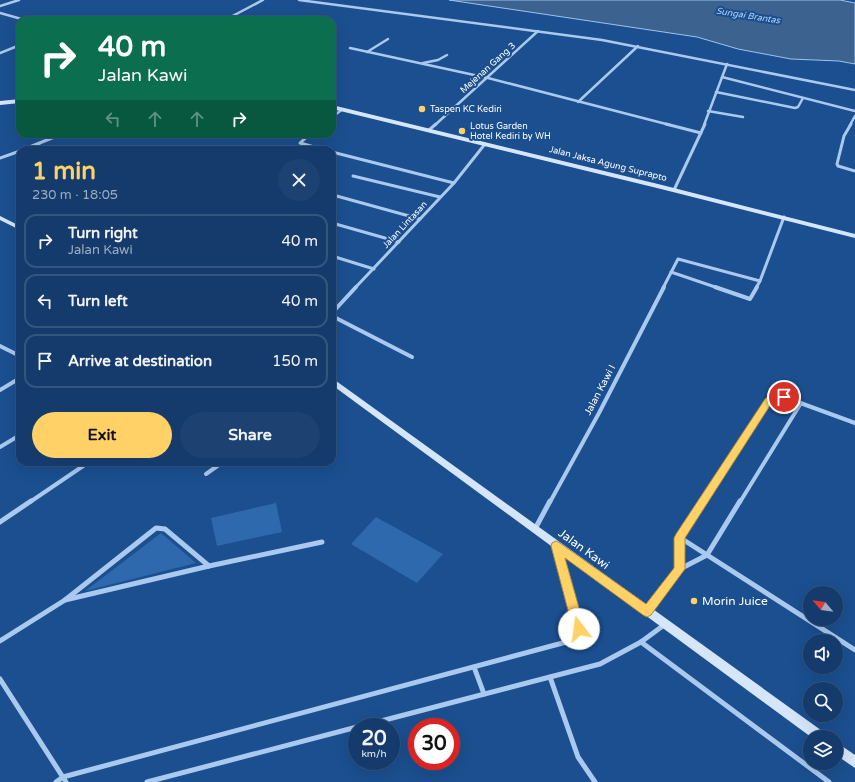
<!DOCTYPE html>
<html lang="en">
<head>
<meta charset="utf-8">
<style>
  :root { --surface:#143b6b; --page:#1d4271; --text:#f1f3f6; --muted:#9dadc1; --line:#33557e; --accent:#ffd166 }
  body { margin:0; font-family:"Varela Round",sans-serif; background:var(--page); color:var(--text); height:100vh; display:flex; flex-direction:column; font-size:15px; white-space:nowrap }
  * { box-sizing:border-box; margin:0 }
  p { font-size:13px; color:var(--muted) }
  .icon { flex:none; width:22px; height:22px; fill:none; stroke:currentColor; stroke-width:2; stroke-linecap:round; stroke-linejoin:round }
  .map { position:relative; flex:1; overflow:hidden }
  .panel { position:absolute; left:16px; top:146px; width:320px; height:320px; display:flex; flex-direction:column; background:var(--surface); border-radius:12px; box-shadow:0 4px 16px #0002,0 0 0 1px var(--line) }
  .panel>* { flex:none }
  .guide { position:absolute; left:16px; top:16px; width:320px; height:122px; border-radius:12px; box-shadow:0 4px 16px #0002,0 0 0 1px var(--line); background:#0b6e4f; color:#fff; overflow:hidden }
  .needle { width:26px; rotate:299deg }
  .buttons { position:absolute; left:803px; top:586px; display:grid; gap:8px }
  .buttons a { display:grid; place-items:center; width:40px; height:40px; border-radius:50%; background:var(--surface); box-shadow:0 4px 16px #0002,0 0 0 1px var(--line); font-size:20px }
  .speed { position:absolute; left:348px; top:718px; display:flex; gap:8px; font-size:20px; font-weight:700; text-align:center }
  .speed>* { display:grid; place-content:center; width:52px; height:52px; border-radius:50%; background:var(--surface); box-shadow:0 4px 16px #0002,0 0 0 1px var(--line); line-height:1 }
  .speed small { font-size:10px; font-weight:400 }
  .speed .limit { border:6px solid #d22; background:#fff; color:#111 }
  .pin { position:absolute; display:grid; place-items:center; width:34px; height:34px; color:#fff; margin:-17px; border:2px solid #fff; border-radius:50%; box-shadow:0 1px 4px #0007 }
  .me { position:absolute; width:44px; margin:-22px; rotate:345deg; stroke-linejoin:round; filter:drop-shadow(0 0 3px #0008) }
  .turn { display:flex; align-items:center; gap:14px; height:84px; padding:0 16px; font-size:18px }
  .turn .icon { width:52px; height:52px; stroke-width:2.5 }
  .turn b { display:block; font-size:28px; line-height:34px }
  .lanes { display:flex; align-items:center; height:38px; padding:0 16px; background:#0003; justify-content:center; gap:20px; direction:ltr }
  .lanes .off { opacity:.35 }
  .round { display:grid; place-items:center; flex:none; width:42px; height:42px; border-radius:21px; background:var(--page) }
  .overview { display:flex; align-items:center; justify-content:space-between; height:68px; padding:0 16px }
  h1 { font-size:24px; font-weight:700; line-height:30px; color:var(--accent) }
  .cta { display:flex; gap:8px; margin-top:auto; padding:8px 16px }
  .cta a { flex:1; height:46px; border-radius:24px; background:var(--accent); color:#111; font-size:16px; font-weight:700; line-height:46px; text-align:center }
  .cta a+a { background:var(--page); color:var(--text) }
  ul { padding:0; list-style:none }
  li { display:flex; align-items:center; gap:12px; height:54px; margin:0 8px 6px; padding:0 8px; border:2px solid var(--line); border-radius:12px }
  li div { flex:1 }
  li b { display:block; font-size:15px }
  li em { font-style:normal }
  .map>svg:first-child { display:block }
  .green { fill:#2e69ad }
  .water { fill:#3c6290; stroke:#9cc4f0 }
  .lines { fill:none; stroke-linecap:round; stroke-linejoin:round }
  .street-far3 { stroke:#a9c9ee; stroke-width:2.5 }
  .street-far2 { stroke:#a9c9ee; stroke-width:3 }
  .street-far1 { stroke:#a9c9ee; stroke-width:4 }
  .street { stroke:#a9c9ee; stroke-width:5 }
  .secondary { fill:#d6e6fa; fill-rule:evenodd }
  .route { fill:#ffd166; stroke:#a68842 }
  .poi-dot { fill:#ffd166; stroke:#1b4f8f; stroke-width:1.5 }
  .labels { text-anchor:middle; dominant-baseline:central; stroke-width:4; stroke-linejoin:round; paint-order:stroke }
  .far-water-label { font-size:9px; font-style:italic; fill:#b5d3f5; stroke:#1b4f8f }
  .far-street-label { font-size:9px; fill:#fff; stroke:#1b4f8f }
  .far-poi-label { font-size:9px; fill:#fff; stroke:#1b4f8f; text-anchor:start }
  .street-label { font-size:10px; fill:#fff; stroke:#1b4f8f }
  .near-street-label { font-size:12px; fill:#fff; stroke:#1b4f8f }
  .near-poi-label { font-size:12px; fill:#fff; stroke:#1b4f8f; text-anchor:start }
</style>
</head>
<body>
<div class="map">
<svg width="855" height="782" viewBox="0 0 855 782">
  <rect width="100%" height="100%" fill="#1b4f8f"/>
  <g class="green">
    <polygon points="276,503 282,532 217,546 211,518"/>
    <polygon points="376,517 443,554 417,583 351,544"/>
    <polygon points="161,533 196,563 85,591"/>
  </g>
  <polygon class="water" points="449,0 840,0 855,3 855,64 839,61 791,59 738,49 697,37"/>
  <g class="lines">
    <g class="street-far3">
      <polyline points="299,0 602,40 855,90"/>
      <polyline points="0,6 19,0"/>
      <polyline points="0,13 25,20"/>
      <polyline points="225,20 263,0"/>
      <polyline points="350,48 488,78 670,125"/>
      <polyline points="367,52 388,39"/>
      <polyline points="0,53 20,45"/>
      <polyline points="423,63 438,60 447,55"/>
      <polyline points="722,77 855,111"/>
      <polyline points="716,92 795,108 798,107 803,98"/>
      <polyline points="578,102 638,46"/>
      <polyline points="708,111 743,117"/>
      <polyline points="332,117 343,109"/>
      <polyline points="435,125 538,31"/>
      <polyline points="704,125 727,64"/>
      <polyline points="850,125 855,116"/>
    </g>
    <g class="street-far2">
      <polyline points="666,124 701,133"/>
      <polyline points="851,124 844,136 837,164 838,166 855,171"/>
      <polyline points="429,130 436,124"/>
      <polyline points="310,134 300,143 325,150"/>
      <polyline points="37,145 49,150"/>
      <polyline points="22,150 62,134"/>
      <polyline points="332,152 454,183"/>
      <polyline points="0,158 20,151"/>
      <polyline points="353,176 440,197"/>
      <polyline points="674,190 705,124"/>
      <polyline points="333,195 420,219"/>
      <polyline points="332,223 399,242"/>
      <polyline points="332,256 374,269"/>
      <polyline points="671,272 718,288"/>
      <polyline points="355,288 454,183 485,144"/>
      <polyline points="663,288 678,259 760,281 784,217"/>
      <polyline points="756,288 760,281"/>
    </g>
    <g class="street-far1">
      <polyline points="715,287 750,299 757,287"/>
      <polyline points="332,313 356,287"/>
      <polyline points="332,316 412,357"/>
      <polyline points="0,346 20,356"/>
      <polyline points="0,390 20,378"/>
      <polyline points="0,447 20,435"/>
      <polyline points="206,474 223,462"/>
      <polyline points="30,502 89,462"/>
      <polyline points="550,502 599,413 664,287"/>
      <polyline points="702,502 772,397 784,397 855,423"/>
      <polyline points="740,502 801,403"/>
    </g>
    <g class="street">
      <polyline points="0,522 31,501"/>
      <polyline points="535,529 550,501"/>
      <polyline points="679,537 855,650"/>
      <polyline points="680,569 679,537 703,501"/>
      <polyline points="65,600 209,566 322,542"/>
      <polyline points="648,610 680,569 707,555 740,501"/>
      <polyline points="0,641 65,600 156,528 165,529 209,566"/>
      <polyline points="641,642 829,782"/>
      <polyline points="474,667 484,694"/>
      <polyline points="550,677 578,757 595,782"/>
      <polyline points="0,679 66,782"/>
      <polyline points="358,727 600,664 641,642 664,625"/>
      <polyline points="56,782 63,777 570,641 575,638 579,629 556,546"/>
      <polyline points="147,782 357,727"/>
    </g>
    <g class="secondary">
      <polygon points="20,99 20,103 0,105 0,101"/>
      <polygon points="332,105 662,185 855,234 855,238 661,189 332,109"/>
      <polygon points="0,216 20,226 20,230 0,220"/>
      <polygon points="332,378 825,733 827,737 811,737 332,385"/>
      <polygon points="836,742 855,755 855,768 836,755"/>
    </g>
  </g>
  <polygon class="route" points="776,393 787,395 789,397 784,400 776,399 771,404 685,538 685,569 651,615 647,617 643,615 565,558 585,629 583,633 579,635 574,633 551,546 552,543 556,541 560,543 646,604 674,568 674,538 676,534 765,399 769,395"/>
  <g class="poi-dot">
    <circle cx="422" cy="109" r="4"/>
    <circle cx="462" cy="131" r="4"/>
    <circle cx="694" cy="601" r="4"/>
  </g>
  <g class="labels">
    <g class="far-water-label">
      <text transform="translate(748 16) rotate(9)">Sungai Brantas</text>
    </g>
    <g class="far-street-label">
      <text transform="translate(488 68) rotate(-42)">Mejenan Gang 3</text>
      <text transform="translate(608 164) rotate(14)">Jalan Jaksa Agung Suprapto</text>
      <text transform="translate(405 225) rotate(-47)">Jalan Lintasan</text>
    </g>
    <g class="far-poi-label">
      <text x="430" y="109">Taspen KC Kediri</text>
      <text x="470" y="126">Lotus Garden<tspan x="470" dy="10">Hotel Kediri by WH</tspan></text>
    </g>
    <g class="street-label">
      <text transform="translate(600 390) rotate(-62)">Jalan Kawi I</text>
    </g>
    <g class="near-street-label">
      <text transform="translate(584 549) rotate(36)">Jalan Kawi</text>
    </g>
    <g class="near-poi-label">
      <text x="702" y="601">Morin Juice</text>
    </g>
  </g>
</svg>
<div class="buttons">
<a><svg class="needle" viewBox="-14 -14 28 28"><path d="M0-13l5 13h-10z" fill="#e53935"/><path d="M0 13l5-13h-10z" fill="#9dadc1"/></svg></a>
<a><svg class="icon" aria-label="sound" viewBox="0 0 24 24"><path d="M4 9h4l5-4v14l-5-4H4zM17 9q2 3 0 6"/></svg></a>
<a><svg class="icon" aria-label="search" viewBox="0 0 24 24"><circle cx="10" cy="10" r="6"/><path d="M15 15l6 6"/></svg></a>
<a><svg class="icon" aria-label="layers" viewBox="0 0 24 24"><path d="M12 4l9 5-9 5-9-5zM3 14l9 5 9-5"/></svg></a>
</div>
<div class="speed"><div>20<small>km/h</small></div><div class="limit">30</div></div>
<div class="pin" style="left:784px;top:397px;background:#d93025"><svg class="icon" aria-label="arrive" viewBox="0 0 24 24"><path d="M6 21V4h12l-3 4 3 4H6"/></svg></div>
<svg class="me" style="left:579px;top:629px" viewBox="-20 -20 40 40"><circle r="19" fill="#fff"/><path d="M0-13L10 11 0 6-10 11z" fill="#ffd166"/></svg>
<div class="guide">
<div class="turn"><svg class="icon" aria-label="right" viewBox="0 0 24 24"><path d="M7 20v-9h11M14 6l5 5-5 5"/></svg><div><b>40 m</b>Jalan Kawi</div></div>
<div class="lanes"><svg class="icon off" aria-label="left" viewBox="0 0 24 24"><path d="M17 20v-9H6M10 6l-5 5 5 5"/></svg><svg class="icon off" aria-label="ahead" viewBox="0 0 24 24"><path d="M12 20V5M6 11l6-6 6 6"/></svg><svg class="icon off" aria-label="ahead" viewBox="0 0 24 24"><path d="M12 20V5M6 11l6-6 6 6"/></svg><svg class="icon" aria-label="right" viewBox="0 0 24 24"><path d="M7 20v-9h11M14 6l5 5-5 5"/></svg></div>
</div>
<section class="panel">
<div class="overview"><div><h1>1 min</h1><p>230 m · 18:05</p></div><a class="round"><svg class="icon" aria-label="close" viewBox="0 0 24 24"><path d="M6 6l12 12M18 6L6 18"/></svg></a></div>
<ul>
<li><svg class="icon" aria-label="right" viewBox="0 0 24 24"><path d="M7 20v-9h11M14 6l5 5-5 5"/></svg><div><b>Turn right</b><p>Jalan Kawi</p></div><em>40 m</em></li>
<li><svg class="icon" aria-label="left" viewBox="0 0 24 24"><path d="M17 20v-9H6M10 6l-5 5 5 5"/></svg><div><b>Turn left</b></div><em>40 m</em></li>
<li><svg class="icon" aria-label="arrive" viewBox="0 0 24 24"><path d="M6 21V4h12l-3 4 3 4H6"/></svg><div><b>Arrive at destination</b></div><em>150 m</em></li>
</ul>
<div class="cta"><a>Exit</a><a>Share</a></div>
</section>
</div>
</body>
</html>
